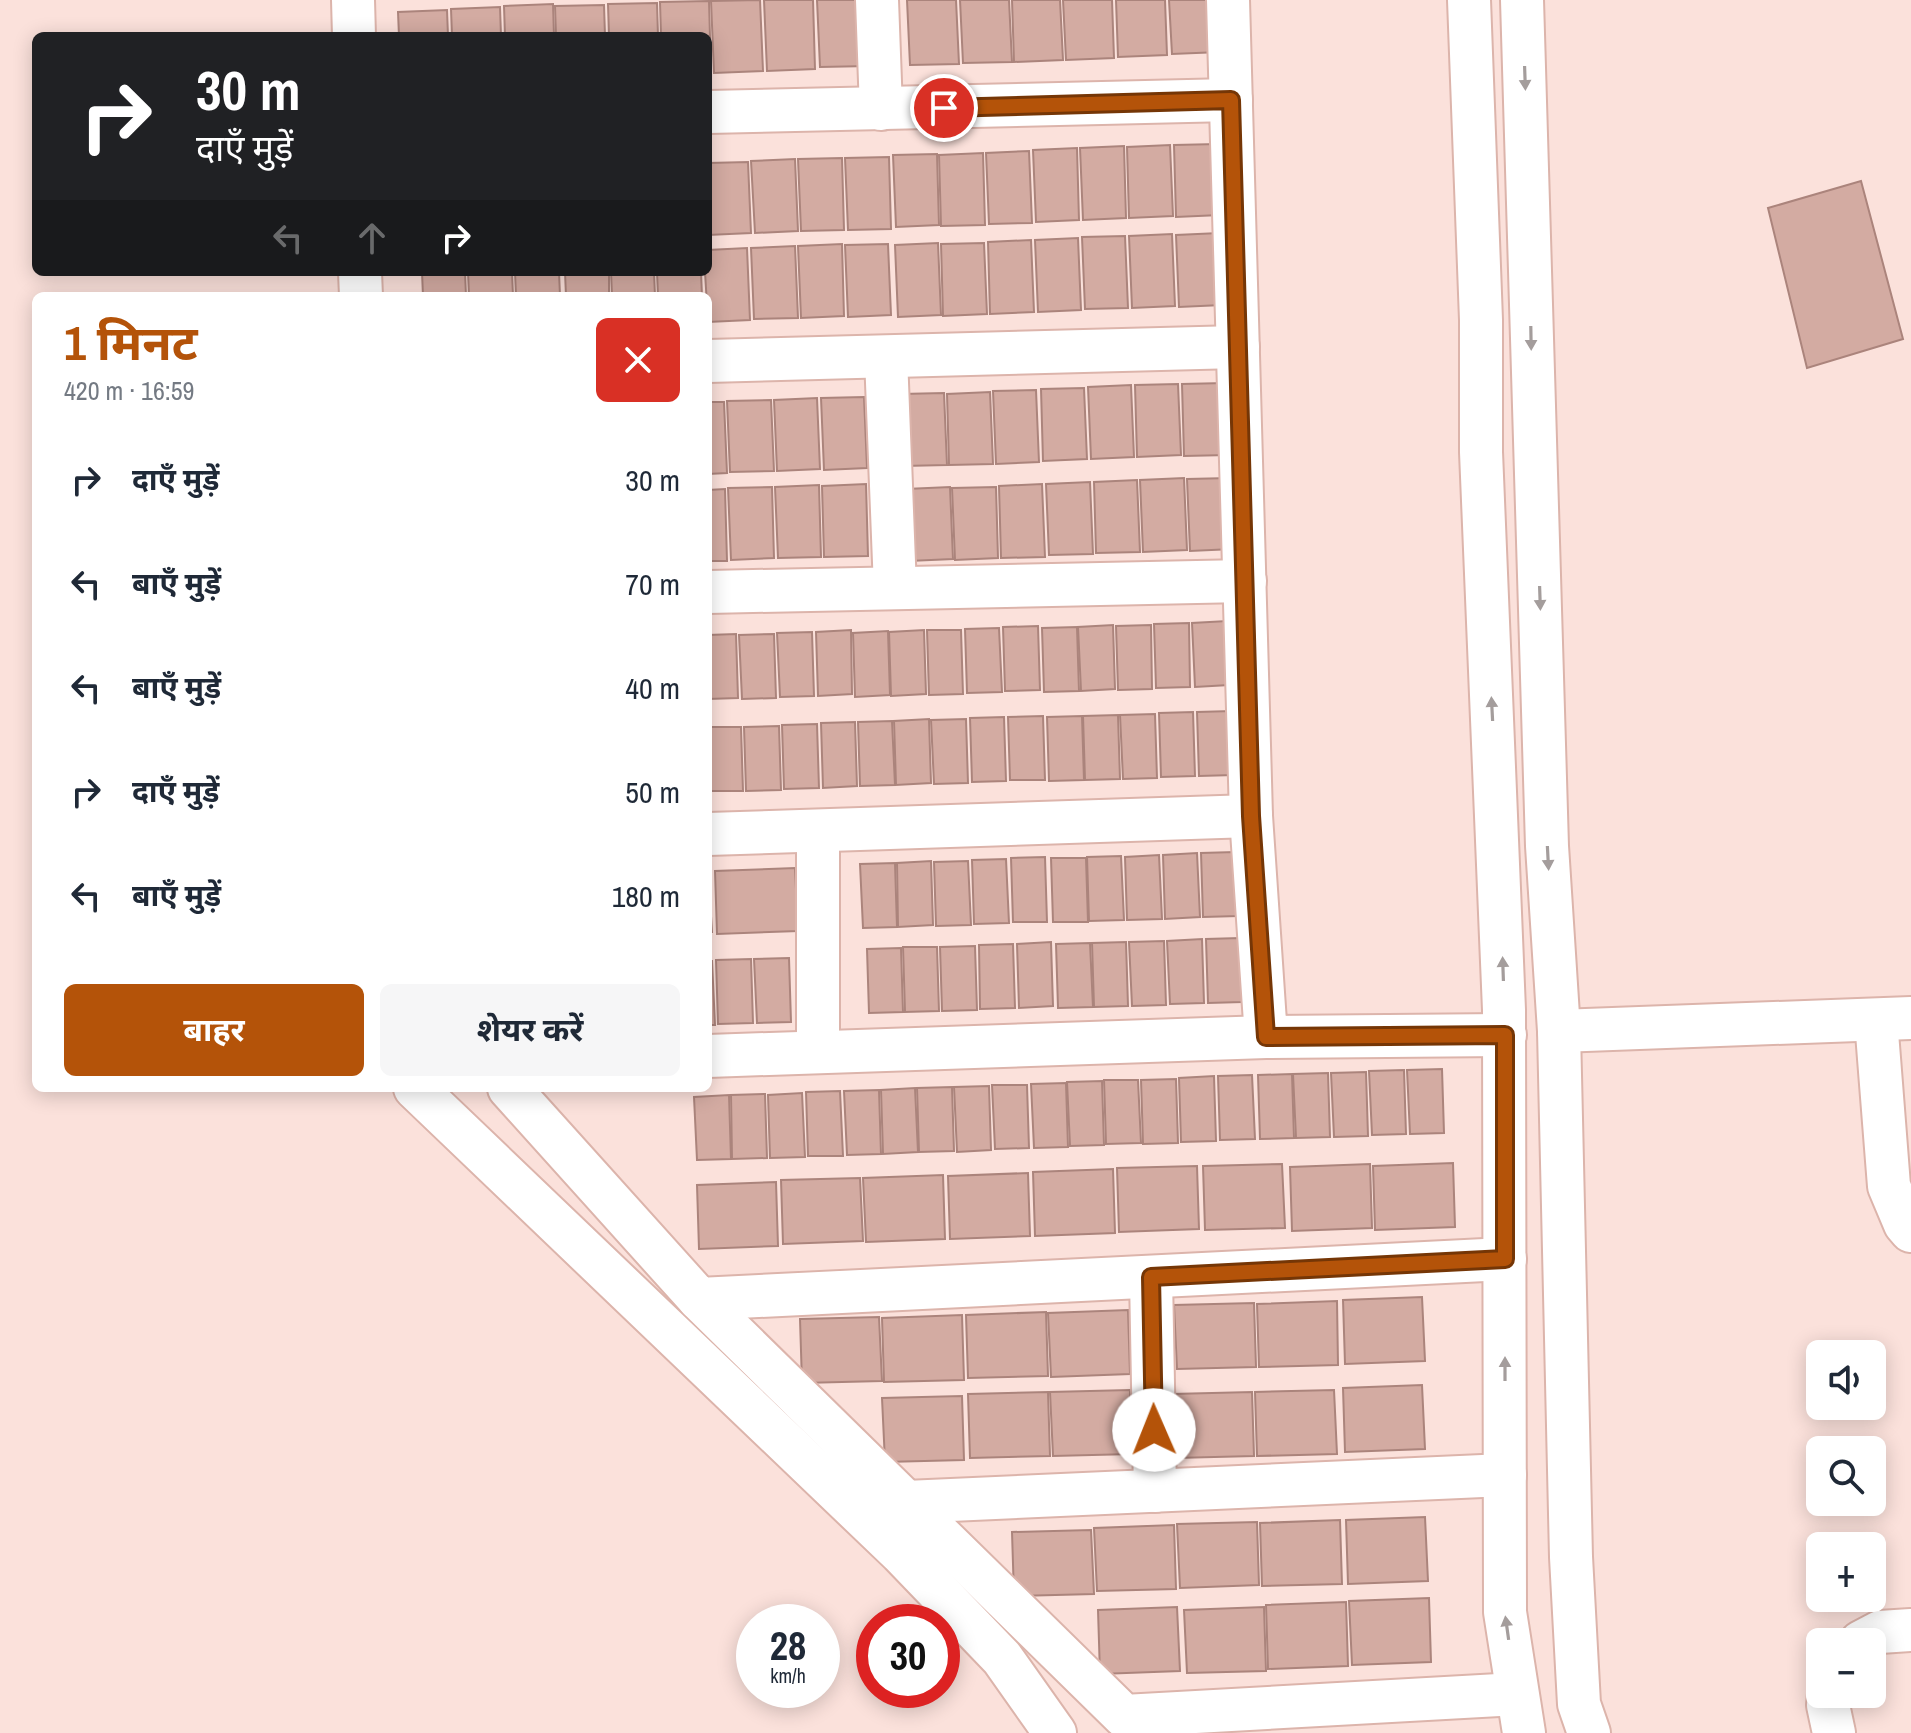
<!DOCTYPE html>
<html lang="hi">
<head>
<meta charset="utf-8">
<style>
  :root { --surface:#fff; --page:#f6f6f7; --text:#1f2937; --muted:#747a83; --accent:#b45309 }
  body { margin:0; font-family:"Archivo Narrow","Noto Sans Devanagari",sans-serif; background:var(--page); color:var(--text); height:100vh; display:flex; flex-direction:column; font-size:30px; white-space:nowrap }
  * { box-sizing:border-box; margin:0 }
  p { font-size:26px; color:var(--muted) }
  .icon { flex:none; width:44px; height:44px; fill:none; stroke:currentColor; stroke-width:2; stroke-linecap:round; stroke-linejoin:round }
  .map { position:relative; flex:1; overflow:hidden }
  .side { position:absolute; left:32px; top:292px; width:680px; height:800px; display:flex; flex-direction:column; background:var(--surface); border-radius:12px; box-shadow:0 4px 20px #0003 }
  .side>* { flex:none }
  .banner { position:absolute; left:32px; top:32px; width:680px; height:244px; border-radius:12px; box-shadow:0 4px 20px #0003; background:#202124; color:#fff; overflow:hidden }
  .tools { position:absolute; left:1806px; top:1340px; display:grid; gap:16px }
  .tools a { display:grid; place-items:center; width:80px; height:80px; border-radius:12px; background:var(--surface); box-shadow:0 4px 20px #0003; font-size:40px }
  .speed { position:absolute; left:736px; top:1604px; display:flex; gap:16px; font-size:40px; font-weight:700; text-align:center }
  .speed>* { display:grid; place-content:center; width:104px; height:104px; border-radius:50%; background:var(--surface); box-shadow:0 4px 20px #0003; line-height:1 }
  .speed small { font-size:20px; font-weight:400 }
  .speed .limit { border:12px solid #d22; background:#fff; color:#111 }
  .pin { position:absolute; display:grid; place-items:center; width:68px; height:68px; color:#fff; margin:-34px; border:4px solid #fff; border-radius:50%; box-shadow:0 2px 8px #0007 }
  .me { position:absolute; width:88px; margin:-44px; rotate:359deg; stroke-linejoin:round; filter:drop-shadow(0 0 6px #0008) }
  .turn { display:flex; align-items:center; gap:28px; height:168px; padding:0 32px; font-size:36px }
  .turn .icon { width:104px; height:104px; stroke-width:2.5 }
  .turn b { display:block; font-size:56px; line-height:68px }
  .lanes { display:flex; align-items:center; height:76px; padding:0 32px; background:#0003; justify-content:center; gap:40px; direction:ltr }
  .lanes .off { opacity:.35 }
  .round { display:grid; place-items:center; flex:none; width:84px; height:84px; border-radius:12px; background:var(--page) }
  .head { display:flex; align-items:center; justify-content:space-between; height:136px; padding:0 32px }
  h1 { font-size:48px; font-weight:700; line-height:60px; color:var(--accent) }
  .cta { display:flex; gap:16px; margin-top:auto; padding:16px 32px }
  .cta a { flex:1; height:92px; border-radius:12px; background:var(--accent); color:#fff; font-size:32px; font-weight:700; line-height:92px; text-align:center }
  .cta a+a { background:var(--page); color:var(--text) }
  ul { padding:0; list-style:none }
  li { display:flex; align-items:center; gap:24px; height:104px; padding:0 32px }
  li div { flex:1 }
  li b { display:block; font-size:30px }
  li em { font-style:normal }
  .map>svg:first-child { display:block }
  .building { fill:#d3aba2; stroke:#ab847c; stroke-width:2 }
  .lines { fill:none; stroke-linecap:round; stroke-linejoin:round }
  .street-casing { stroke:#dcb4ab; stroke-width:46 }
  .street { stroke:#fff; stroke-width:42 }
  .oneway { fill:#a49d9c }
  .route-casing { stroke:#753606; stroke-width:20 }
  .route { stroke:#b45309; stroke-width:14 }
</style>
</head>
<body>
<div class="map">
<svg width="1911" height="1733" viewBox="0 0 1911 1733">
  <rect width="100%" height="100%" fill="#fbe1db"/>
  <g class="building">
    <polygon points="760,0 763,71 714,73 711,1"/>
    <polygon points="764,0 813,0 815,69 767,71"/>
    <polygon points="817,0 866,0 869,66 820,67"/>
    <polygon points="907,0 956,0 959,64 910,65"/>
    <polygon points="960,0 1009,0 1012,62 963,63"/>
    <polygon points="1012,0 1060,0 1063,60 1014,62"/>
    <polygon points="1063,0 1112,0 1114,58 1066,60"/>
    <polygon points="1116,0 1165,0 1167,55 1118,57"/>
    <polygon points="1169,0 1218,0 1220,52 1172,54"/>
    <polygon points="709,1 711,73 708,73 708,36 661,36 660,2"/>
    <polygon points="657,3 658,36 609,36 608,4"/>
    <polygon points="553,4 554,36 505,36 504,6"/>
    <polygon points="604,5 605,36 556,36 555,6"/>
    <polygon points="500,7 501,36 452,36 451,9"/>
    <polygon points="447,10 448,36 399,36 398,12"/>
    <polygon points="1218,144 1220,215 1176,217 1174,145"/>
    <polygon points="1170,145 1173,216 1129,218 1127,147"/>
    <polygon points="1124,146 1126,218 1083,220 1080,148"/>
    <polygon points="1077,148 1079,220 1036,222 1033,150"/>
    <polygon points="1029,151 1032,223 989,224 986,153"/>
    <polygon points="983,153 985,225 941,226 939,155"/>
    <polygon points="937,154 939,225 896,227 893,155"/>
    <polygon points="889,157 891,229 848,230 845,158"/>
    <polygon points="842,158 844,230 801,231 798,159"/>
    <polygon points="795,159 798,231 755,233 751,161"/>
    <polygon points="748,162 751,233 708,235 708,163"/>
    <polygon points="1861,181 1903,339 1807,368 1768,208"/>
    <polygon points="1219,233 1222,305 1179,307 1176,235"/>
    <polygon points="1172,234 1175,306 1132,308 1129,236"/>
    <polygon points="1125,236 1128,308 1085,309 1082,237"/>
    <polygon points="1078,238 1081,310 1038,312 1035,240"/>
    <polygon points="1031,240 1034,312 990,314 988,242"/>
    <polygon points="938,243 941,315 898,317 895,245"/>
    <polygon points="984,243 987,314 943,316 941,244"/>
    <polygon points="842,244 844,316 801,318 798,246"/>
    <polygon points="888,244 891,315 848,317 845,245"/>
    <polygon points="795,246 798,318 754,319 751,248"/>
    <polygon points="747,248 750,320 708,322 705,272 708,272 708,250"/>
    <polygon points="422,272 465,272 466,296 423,296"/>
    <polygon points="468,272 512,272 513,296 469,296"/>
    <polygon points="515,272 559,272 560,296 516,296"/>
    <polygon points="565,272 609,272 609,296 566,296"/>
    <polygon points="611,272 654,272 655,296 612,296"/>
    <polygon points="657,272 701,272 702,296 658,296"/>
    <polygon points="1225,383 1228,455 1184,456 1182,384"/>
    <polygon points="1178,384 1181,455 1137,457 1135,385"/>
    <polygon points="1131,385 1134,457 1091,459 1088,387"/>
    <polygon points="1084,388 1087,459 1043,461 1041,389"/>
    <polygon points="1036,390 1039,462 996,464 993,391"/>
    <polygon points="990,392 993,464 949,465 947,394"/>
    <polygon points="944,393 947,465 903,466 901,394"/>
    <polygon points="864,397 867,468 824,470 821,398"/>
    <polygon points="817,398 820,469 777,471 774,400"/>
    <polygon points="771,400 774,471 730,472 727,401"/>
    <polygon points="708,402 724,402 727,473 708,474"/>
    <polygon points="1184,478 1187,550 1143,552 1140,480"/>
    <polygon points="1230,478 1233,549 1190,551 1187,479"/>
    <polygon points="1137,480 1140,552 1096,553 1094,482"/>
    <polygon points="1090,482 1093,554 1049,555 1046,484"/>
    <polygon points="866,484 868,556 824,557 822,486"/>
    <polygon points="1042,484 1045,557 1001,558 999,486"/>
    <polygon points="819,485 821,557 778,558 775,487"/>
    <polygon points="772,487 774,558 731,560 728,488"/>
    <polygon points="950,487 953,559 909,561 906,489"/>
    <polygon points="996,487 998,558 955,560 952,488"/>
    <polygon points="725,489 727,561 708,561 708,490"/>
    <polygon points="1227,621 1229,685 1195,687 1192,623"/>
    <polygon points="1189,623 1190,687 1156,688 1154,624"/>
    <polygon points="1113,625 1115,689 1081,691 1078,627"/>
    <polygon points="1151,625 1152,689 1118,690 1116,626"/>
    <polygon points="1038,626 1040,690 1005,691 1003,627"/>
    <polygon points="1077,627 1079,691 1044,692 1042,628"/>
    <polygon points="999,628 1002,692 967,693 965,629"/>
    <polygon points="851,630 852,694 818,696 816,632"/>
    <polygon points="924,630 926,694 891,696 889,632"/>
    <polygon points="927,630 961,630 963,694 929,695"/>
    <polygon points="888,631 890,695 855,697 853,633"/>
    <polygon points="812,632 814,696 780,697 777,633"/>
    <polygon points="736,634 738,698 708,699 708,635"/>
    <polygon points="774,634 776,698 742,699 739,635"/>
    <polygon points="1232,711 1234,775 1199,776 1197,712"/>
    <polygon points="1193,712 1195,776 1161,777 1159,713"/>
    <polygon points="1155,714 1157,778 1123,779 1120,715"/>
    <polygon points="1118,715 1120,779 1085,780 1083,716"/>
    <polygon points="1043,716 1045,780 1010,780 1008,717"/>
    <polygon points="1082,716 1084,780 1049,781 1047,717"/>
    <polygon points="1004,717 1006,781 972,782 970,718"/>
    <polygon points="929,719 931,783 896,785 894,721"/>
    <polygon points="966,719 968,783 934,784 931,720"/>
    <polygon points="892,721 895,785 860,786 858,722"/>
    <polygon points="855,722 857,786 823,788 821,723"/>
    <polygon points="817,724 819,788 784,789 782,725"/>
    <polygon points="779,726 781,790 746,791 744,727"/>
    <polygon points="708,727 741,727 743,791 709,791"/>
    <polygon points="1235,852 1238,916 1203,917 1201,853"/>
    <polygon points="1197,853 1200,917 1165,919 1163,855"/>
    <polygon points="1159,855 1162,919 1127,920 1125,857"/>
    <polygon points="1121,856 1124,920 1089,921 1087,857"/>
    <polygon points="1045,857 1047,922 1013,922 1011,858"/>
    <polygon points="1051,858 1086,858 1088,922 1053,922"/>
    <polygon points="1006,859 1009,923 974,924 972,860"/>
    <polygon points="931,861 933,925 898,927 897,863"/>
    <polygon points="968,861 971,925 936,926 934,862"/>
    <polygon points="895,863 897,927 863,928 860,864"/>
    <polygon points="708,868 712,932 708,932"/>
    <polygon points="795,868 798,931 717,934 715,871"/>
    <polygon points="1240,938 1242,1002 1208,1003 1206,939"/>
    <polygon points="1202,939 1204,1003 1170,1004 1167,941"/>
    <polygon points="1164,941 1166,1005 1132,1006 1129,942"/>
    <polygon points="1051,942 1053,1006 1019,1008 1017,944"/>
    <polygon points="1126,942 1128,1006 1094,1007 1092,943"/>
    <polygon points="1090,943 1093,1007 1058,1008 1056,944"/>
    <polygon points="1013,944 1015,1008 980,1009 979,945"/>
    <polygon points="975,946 977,1010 942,1011 940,947"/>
    <polygon points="903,947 937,947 939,1011 905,1012"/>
    <polygon points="901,948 903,1012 869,1013 867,949"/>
    <polygon points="789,958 791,1022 757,1023 754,959"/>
    <polygon points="751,959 753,1023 718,1024 716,960"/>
    <polygon points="708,961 712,961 715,1025 708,1025"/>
    <polygon points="1442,1069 1444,1133 1410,1134 1407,1070"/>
    <polygon points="1404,1070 1406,1134 1372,1135 1369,1071"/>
    <polygon points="1366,1072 1368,1136 1334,1137 1331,1073"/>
    <polygon points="1328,1073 1330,1137 1296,1138 1293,1074"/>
    <polygon points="1292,1074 1294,1138 1260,1139 1258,1075"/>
    <polygon points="1252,1075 1255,1139 1220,1140 1218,1076"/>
    <polygon points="1214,1076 1216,1141 1181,1142 1179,1078"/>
    <polygon points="1176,1079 1178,1143 1143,1144 1141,1080"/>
    <polygon points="1104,1080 1138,1080 1141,1143 1106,1144"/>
    <polygon points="1102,1081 1104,1145 1070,1146 1067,1082"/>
    <polygon points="1066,1083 1068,1147 1034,1148 1031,1084"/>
    <polygon points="992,1085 1027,1085 1029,1148 995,1149"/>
    <polygon points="989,1086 991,1150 957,1152 954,1087"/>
    <polygon points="952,1087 954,1151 919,1152 917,1088"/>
    <polygon points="915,1088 918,1152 883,1154 881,1090"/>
    <polygon points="879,1090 881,1154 847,1155 844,1091"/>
    <polygon points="840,1091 843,1156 808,1156 806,1092"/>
    <polygon points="802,1093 805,1157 770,1158 768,1095"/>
    <polygon points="765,1094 767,1158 732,1159 731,1095"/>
    <polygon points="729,1095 731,1159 697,1160 694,1097"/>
    <polygon points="1453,1163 1455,1227 1375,1230 1373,1166"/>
    <polygon points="1282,1164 1285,1228 1205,1230 1203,1166"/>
    <polygon points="1370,1164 1372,1228 1292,1231 1290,1167"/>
    <polygon points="1197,1166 1199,1229 1119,1232 1117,1168"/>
    <polygon points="1113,1169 1115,1233 1035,1236 1033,1172"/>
    <polygon points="1028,1173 1030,1236 950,1239 948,1176"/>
    <polygon points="943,1175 945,1239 866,1242 863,1178"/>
    <polygon points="860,1178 863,1241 783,1244 781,1180"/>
    <polygon points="776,1182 778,1246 699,1249 697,1185"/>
    <polygon points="1422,1297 1425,1361 1345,1364 1343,1300"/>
    <polygon points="1337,1301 1338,1365 1259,1367 1257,1304"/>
    <polygon points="1254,1303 1256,1367 1177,1369 1174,1305"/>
    <polygon points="1128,1310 1130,1374 1051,1377 1048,1313"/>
    <polygon points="1046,1312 1048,1376 968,1378 966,1315"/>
    <polygon points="962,1315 964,1380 884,1382 882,1318"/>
    <polygon points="879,1317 882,1381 802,1383 800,1319"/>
    <polygon points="1422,1385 1425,1449 1345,1452 1343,1388"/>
    <polygon points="1130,1390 1132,1454 1053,1456 1050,1392"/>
    <polygon points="1334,1390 1337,1454 1257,1456 1255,1392"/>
    <polygon points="1048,1392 1050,1456 970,1458 968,1394"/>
    <polygon points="1252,1392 1254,1456 1175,1458 1172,1394"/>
    <polygon points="962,1396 964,1460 885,1462 882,1398"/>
    <polygon points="1425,1517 1428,1581 1348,1584 1346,1520"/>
    <polygon points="1340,1520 1342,1584 1262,1586 1260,1523"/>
    <polygon points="1257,1522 1259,1585 1180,1588 1177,1524"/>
    <polygon points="1174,1525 1176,1589 1097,1591 1094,1528"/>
    <polygon points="1091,1530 1094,1594 1014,1596 1012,1532"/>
    <polygon points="1429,1598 1431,1662 1352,1665 1349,1601"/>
    <polygon points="1346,1602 1348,1666 1268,1669 1266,1605"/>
    <polygon points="1177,1607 1180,1671 1100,1674 1098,1610"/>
    <polygon points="1264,1607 1266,1671 1187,1673 1184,1610"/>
  </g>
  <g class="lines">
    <defs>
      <g id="street">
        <polyline points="353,0 354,36"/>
        <polyline points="877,0 881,109"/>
        <polyline points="1228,0 1251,816 1266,1037 1505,1035"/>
        <polyline points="1469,0 1481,320 1481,452 1504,1010 1505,1612 1524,1733"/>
        <polyline points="1522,0 1547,846 1559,1031 1571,1557 1579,1704 1589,1733"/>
        <polyline points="708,112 1231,100"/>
        <polyline points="360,272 361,296"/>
        <polyline points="886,357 895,588"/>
        <polyline points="708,361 1238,347"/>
        <polyline points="708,592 1245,581"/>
        <polyline points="818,831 818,1052"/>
        <polyline points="708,834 1251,816"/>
        <polyline points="1876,1020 1889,1186 1905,1224 1911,1231"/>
        <polyline points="1559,1031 1911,1018"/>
        <polyline points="708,1056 1266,1037"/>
        <polyline points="415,1088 901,1553 1002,1658 1055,1733"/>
        <polyline points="509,1088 699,1299 1505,1259"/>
        <polyline points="1151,1277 1155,1491"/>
        <polyline points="699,1299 1124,1716 1517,1694"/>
        <polyline points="906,1502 1505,1475"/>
        <polyline points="1861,1642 1880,1632 1911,1630"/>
        <polyline points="1829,1694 1828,1705 1834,1733"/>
      </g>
    </defs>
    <use href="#street" class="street-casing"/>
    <use href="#street" class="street"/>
  </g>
  <defs><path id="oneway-solid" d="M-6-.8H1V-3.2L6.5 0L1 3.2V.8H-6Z" transform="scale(2)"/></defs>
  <g class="oneway">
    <use href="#oneway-solid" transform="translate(1525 78) rotate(88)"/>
    <use href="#oneway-solid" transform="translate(1531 338) rotate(89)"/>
    <use href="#oneway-solid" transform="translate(1540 598) rotate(88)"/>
    <use href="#oneway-solid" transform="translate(1492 709) rotate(-93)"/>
    <use href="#oneway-solid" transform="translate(1548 858) rotate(87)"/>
    <use href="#oneway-solid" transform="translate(1503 969) rotate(-92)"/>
    <use href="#oneway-solid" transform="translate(1505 1369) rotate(-90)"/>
    <use href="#oneway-solid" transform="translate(1507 1628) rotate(-98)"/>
  </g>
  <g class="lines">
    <defs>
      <polyline id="route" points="944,108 1231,100 1251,816 1266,1037 1505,1035 1505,1259 1151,1277 1154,1430"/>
    </defs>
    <use href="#route" class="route-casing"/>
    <use href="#route" class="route"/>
  </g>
</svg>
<div class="tools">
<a><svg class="icon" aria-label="sound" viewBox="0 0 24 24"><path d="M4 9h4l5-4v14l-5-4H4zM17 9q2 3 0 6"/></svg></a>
<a><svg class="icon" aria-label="search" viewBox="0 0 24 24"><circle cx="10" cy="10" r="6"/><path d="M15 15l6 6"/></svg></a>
<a>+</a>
<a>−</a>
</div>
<div class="speed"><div>28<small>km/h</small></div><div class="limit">30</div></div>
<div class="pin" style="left:944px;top:108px;background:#d93025"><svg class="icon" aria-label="arrive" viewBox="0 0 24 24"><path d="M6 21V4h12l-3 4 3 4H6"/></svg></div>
<svg class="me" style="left:1154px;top:1430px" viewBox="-20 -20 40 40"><circle r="19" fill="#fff"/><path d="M0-13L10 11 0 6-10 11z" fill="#b45309"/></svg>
<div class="banner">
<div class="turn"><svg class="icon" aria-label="right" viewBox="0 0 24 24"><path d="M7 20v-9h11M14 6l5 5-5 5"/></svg><div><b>30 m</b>दाएँ मुड़ें</div></div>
<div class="lanes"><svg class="icon off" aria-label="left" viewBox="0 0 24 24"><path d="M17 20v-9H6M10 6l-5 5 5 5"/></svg><svg class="icon off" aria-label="ahead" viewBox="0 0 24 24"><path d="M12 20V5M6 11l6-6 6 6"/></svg><svg class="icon" aria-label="right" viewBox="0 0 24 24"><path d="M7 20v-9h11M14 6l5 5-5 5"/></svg></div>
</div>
<section class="side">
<div class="head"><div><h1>1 मिनट</h1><p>420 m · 16:59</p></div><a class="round" style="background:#d93025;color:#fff"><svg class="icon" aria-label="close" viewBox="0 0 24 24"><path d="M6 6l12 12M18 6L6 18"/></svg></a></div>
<ul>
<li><svg class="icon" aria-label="right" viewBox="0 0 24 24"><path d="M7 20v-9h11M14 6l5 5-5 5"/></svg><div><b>दाएँ मुड़ें</b></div><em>30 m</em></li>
<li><svg class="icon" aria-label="left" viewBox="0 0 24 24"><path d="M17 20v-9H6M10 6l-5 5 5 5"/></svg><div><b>बाएँ मुड़ें</b></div><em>70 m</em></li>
<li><svg class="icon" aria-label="left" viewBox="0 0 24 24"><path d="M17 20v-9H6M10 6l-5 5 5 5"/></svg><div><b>बाएँ मुड़ें</b></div><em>40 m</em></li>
<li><svg class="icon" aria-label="right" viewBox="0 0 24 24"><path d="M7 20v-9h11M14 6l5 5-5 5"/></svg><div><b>दाएँ मुड़ें</b></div><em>50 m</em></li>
<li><svg class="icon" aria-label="left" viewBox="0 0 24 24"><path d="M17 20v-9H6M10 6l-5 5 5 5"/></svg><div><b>बाएँ मुड़ें</b></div><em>180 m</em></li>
</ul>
<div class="cta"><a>बाहर</a><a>शेयर करें</a></div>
</section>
</div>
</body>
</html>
